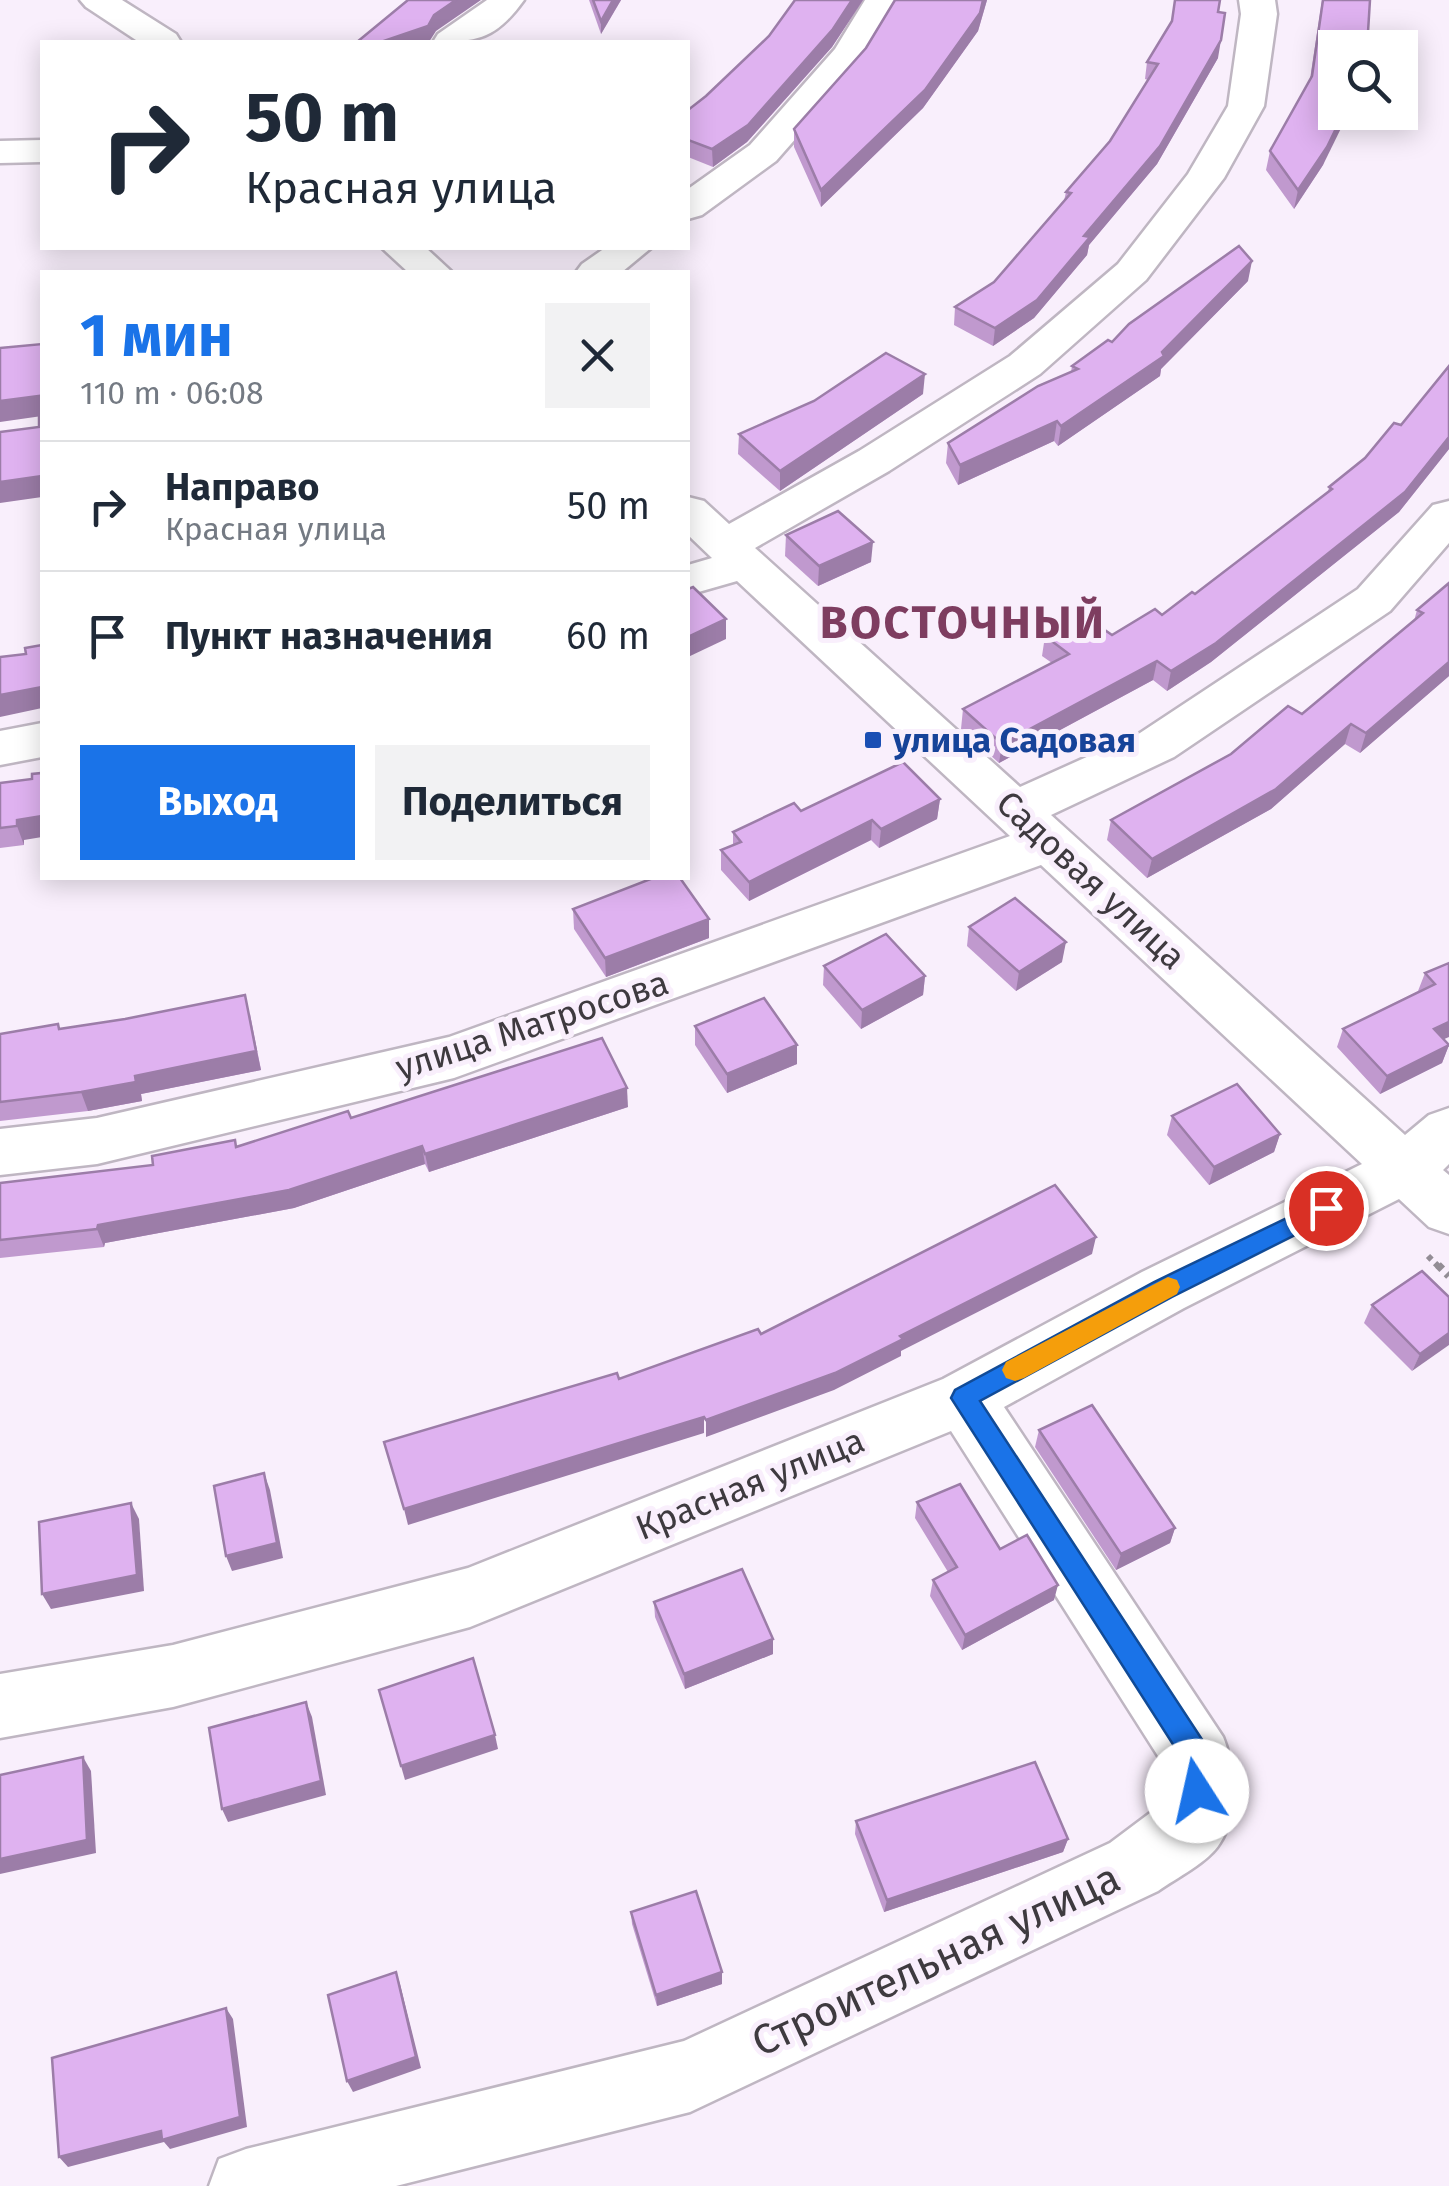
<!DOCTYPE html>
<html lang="ru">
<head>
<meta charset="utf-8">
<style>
  :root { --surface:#fff; --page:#f2f2f3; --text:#1f2937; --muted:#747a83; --line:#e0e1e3; --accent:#1a73e8 }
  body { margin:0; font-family:"Fira Sans",sans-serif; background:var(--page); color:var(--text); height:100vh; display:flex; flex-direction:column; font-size:38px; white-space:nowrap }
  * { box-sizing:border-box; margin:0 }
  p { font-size:32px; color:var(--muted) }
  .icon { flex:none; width:55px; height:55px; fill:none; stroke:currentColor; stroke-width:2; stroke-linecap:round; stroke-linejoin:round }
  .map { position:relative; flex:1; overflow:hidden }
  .panel { position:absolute; left:40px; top:270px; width:650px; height:610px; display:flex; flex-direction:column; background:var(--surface); border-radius:0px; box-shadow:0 5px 25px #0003 }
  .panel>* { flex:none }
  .hud { position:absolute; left:40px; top:40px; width:650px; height:210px; border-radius:0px; box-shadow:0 5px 25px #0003; background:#fff; color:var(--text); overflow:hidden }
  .buttons { position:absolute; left:1318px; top:30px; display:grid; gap:20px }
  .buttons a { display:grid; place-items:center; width:100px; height:100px; border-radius:0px; background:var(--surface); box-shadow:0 5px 25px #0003; font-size:50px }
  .pin { position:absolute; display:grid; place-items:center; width:85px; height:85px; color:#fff; margin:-42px; border:5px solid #fff; border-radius:50%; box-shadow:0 2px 10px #0007 }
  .me { position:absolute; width:110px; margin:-55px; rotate:350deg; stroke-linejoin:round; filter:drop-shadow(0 0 8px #0008) }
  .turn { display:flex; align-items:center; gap:35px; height:210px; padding:0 40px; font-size:45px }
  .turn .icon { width:130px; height:130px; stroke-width:2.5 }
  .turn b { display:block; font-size:70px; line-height:85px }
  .round { display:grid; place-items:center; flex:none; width:105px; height:105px; border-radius:0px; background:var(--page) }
  .summary { display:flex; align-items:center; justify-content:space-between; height:170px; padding:0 40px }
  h1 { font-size:60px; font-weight:700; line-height:75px; color:var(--accent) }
  .button { display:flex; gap:20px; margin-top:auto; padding:20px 40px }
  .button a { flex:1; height:115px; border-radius:0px; background:var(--accent); color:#fff; font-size:40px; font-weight:700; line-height:115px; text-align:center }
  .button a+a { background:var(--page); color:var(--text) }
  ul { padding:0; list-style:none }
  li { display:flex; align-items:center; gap:30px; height:130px; padding:0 40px; border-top:2px solid var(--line) }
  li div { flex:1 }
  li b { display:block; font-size:38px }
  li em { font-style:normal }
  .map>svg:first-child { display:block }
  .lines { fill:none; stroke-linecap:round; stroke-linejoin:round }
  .minor-casing { stroke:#bfb6c2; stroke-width:5 }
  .path-far1 { stroke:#938d95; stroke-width:6; stroke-dasharray:5 5; stroke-linecap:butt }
  .path { stroke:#938d95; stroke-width:8; stroke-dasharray:6 6; stroke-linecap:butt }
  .minor { fill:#fff; fill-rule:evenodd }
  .wall { fill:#c099ce }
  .shaded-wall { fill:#9c7da8 }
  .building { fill:#dfb2f0; stroke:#9c7da8; stroke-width:2.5 }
  .route { fill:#1a73e8; stroke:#114b97; stroke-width:2.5 }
  .slow { fill:#f59e0b }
  .transit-dot { fill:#1a4fb4; stroke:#f9effc; stroke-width:4 }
  .labels { text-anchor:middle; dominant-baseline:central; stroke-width:10; stroke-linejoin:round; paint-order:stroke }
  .transit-label { font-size:35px; font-weight:bold; fill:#164399; stroke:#f9effc; text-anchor:start }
  .street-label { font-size:35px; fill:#3e3a3f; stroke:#f9effc }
  .near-street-label { font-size:42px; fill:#3e3a3f; stroke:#f9effc }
  .district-label { font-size:45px; font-weight:bold; letter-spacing:2.5px; fill:#7e3d60; stroke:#f9effc }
</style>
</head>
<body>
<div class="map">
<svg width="1449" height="2186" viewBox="0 0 1449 2186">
  <rect width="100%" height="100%" fill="#f9effc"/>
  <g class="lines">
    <defs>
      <g id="minor">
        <polygon points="80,0 122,0 176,34 181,42 139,42 86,7"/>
        <path d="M 487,0 L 524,0 C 496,39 478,42 433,42 L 438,34 Z"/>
        <polygon points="865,0 901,0 862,63 776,161 702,215 688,219 688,189 750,145 835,49"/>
        <path d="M 1239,0 L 1275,0 L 1277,14 L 1264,106 L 1224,178 L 1146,280 L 1040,374 L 889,471 L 755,548 L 1020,787 L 1140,733 L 1358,589 L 1433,505 L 1449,501 L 1449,543 L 1390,611 L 1174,757 L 1051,815 L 1405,1135 L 1429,1115 L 1449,1108 L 1449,1164 L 1443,1170 L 1449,1175 L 1449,1234 L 1429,1227 L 1399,1199 L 1184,1308 L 1004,1407 L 1223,1737 C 1235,1766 1238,1815 1220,1843 C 1209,1862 1176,1878 1158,1891 L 690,2112 L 396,2186 L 209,2186 L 219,2159 L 246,2149 L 684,2041 L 1110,1843 L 1162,1804 L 1165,1767 L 951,1431 L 470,1627 L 173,1707 L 0,1738 L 0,1674 L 173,1645 L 468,1568 L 943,1379 L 1142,1272 L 1362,1164 L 1041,865 L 454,1078 L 97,1164 L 0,1175 L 0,1129 L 97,1118 L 449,1037 L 1010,836 L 737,581 L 688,595 L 688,565 L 712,558 L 688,535 L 688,497 L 704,501 L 729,524 L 859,451 L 1010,356 L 1118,264 L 1188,174 L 1228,106 L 1241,14 Z"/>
        <polygon points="42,140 42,162 0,163 0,141"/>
        <polygon points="382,248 426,248 452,272 408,272"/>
        <polygon points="605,248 651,248 622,272 576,272 582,264"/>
        <polygon points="42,723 42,757 0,765 0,731"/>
      </g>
    </defs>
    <use href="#minor" class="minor-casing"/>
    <polyline class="path-far1" points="1428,1256 1440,1268"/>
    <polyline class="path" points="1438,1265 1449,1276"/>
    <use href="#minor" class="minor"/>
  </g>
  <g class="wall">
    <polygon points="589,0 621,0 601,34"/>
    <polygon points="795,0 863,0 832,47 747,142 713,167 688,157 688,110 706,96 769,36"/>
    <polygon points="895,0 987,0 978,31 923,108 821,207 794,147 794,129 866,48"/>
    <polygon points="1322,0 1370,0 1323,165 1294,209 1266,170 1270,151 1310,79"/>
    <polygon points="1218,12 1218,58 1157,164 1089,245 1087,255 1034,318 993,346 954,325 955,307 994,282 1064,201 1066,192 1110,141 1148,80 1145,79 1147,62"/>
    <polygon points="1248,281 1161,369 1160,376 1058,446 1054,441 958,485 946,463 948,443 1071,372 1072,366 1112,342"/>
    <polygon points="1449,366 1449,449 1399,512 1211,662 1167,691 1153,680 999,763 961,729 963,709 1052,663 1042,656 1045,636 1112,635 1162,615 1195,594 1328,492 1329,487 1365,458 1401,425"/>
    <polygon points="923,394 780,491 738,454 739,434"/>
    <polygon points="786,535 871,562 818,586 785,556"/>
    <polygon points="1449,583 1449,676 1360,753 1345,744 1271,809 1147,878 1107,840 1111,820 1302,714 1414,621 1417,610"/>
    <polygon points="0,783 24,840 24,845 0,848"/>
    <polygon points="940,799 937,819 879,848 871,840 749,901 721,870 721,850 733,845 733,832 801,811"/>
    <polygon points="573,909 709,919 709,938 606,977 574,929"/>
    <polygon points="969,927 1062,962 1016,991 967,946"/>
    <polygon points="1449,963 1443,1039 1449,1045 1442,1063 1380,1094 1337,1047 1343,1029 1418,991 1425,973"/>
    <polygon points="824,966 925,976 923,995 861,1029 823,985"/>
    <polygon points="250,1014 261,1070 141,1094 142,1101 88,1111 0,1121 0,1034 58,1024 60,1029"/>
    <polygon points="695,1026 797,1045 797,1064 727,1093 695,1045"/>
    <polygon points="628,1107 429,1172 425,1164 294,1208 105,1243 104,1247 0,1258 0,1183 153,1165 237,1147 351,1118"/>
    <polygon points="1172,1116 1280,1134 1274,1152 1209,1185 1167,1135"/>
    <polygon points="1449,1297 1412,1371 1364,1323 1372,1305"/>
    <polygon points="1039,1430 1175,1528 1170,1543 1116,1570 1035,1447"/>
    <polygon points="917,1502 1054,1600 962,1650 930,1596 933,1580 948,1572 915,1518"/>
    <polygon points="654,1602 773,1654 685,1689 655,1617"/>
    <polygon points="856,1821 1068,1839 1063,1852 884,1912 855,1834"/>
    <polygon points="631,1912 722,1972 722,1984 657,2006 632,1924"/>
  </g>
  <g class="shaded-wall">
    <polygon points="456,0 481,0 436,31 429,42 381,42 434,15"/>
    <polygon points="613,0 621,0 601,34 601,21"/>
    <polygon points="852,0 863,0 832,47 747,142 713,167 712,149"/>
    <polygon points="983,0 987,0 978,31 923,108 821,207 821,190"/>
    <polygon points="1221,40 1218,58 1157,164 1089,245 1087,255 1034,318 993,346 995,328 1084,236"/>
    <polygon points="1344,112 1349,112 1323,165 1294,209 1298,190"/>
    <polygon points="1252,261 1248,281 1161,369 1160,376 1058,446 1061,426 1162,352"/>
    <polygon points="925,374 923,394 780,491 780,471"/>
    <polygon points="39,396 42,416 0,422 0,401"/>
    <polygon points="1057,421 1054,441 958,485 960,465"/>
    <polygon points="1449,437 1449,449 1399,512 1211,662 1167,691 1171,671"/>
    <polygon points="42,476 42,497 0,503 0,482"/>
    <polygon points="873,542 871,562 818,586 819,566"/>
    <polygon points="726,619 726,639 688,657 688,637"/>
    <polygon points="1157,661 1153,680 999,763 1002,744"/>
    <polygon points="1449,662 1449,676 1360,753 1366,733"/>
    <polygon points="42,687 42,708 0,717 0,695"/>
    <polygon points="1351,724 1345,744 1271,809 1147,878 1152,859"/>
    <polygon points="940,799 937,819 879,848 881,829"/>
    <polygon points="42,816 42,837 24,840 24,845 17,826 17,820"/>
    <polygon points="872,820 871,840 749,901 749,882"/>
    <polygon points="709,919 709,938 606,977 605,958"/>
    <polygon points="1066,942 1062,962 1016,991 1019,972"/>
    <polygon points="925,976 923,995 861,1029 862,1010"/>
    <polygon points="245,995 261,1070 141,1094 142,1101 88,1111 81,1092 135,1076"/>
    <polygon points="1449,1022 1449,1037 1426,1047 1434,1029"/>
    <polygon points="797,1045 797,1064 727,1093 727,1074"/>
    <polygon points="1449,1045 1442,1063 1380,1094 1387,1076"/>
    <polygon points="627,1088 628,1107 429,1172 425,1154"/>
    <polygon points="1280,1134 1274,1152 1209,1185 1214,1167"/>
    <polygon points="422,1146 425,1164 294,1208 105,1243 104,1247 97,1229 98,1225"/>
    <polygon points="1096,1237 1092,1254 901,1351 901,1356 834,1390 706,1437 706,1420 900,1336"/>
    <polygon points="1449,1333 1449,1345 1412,1371 1420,1354"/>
    <polygon points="704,1417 704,1433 408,1525 404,1509"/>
    <polygon points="264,1473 270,1490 283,1558 232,1571 226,1556"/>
    <polygon points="131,1503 139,1519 144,1591 51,1609 42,1594"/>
    <polygon points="1175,1528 1170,1543 1116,1570 1121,1554"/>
    <polygon points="1058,1585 1054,1600 962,1650 965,1635"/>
    <polygon points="773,1639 773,1654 685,1689 684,1674"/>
    <polygon points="306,1702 312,1717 326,1795 228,1822 222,1809"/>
    <polygon points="495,1735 498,1749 405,1780 401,1766"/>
    <polygon points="83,1757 91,1771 96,1853 0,1874 0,1859"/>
    <polygon points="1068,1839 1063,1852 884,1912 887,1900"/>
    <polygon points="396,1972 400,1984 421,2068 353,2092 347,2081"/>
    <polygon points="722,1972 722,1984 657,2006 656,1995"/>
    <polygon points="226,2008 233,2019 247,2127 170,2149 164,2142 68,2167 59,2157"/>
  </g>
  <g class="building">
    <polygon points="408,0 456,0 434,15 428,26 381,42 357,42"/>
    <polygon points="593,0 613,0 601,21"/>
    <polygon points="795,0 852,0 833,29 748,125 712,149 688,140 688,110 706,96 769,36"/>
    <polygon points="895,0 983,0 980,13 925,90 821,190 794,129 866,48"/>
    <polygon points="1175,0 1220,0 1218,12 1225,13 1221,40 1160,146 1084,236 1090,237 1037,300 995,328 955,307 994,282 1071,193 1066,192 1110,141 1158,64 1147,62 1172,21"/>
    <polygon points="1323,0 1370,0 1367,48 1335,48 1335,112 1344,112 1327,147 1298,190 1270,151 1312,76"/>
    <polygon points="1239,246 1252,261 1162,352 1164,356 1061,426 1057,421 960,465 948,443 1038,386 1078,369 1072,366 1108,340 1112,342 1129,324"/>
    <polygon points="42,344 42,476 0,482 0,432 39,427 39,396 0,401 0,348"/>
    <polygon points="886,353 925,374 780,471 739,434 814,401"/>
    <polygon points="1449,366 1449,437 1405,492 1216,643 1171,671 1157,661 1002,744 963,709 1069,654 1045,636 1079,612 1112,635 1155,609 1162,615 1192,592 1195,594 1332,489 1329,487 1365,458 1394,423 1401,425"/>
    <polygon points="838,511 873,542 819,566 786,535"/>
    <polygon points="1449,583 1449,662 1366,733 1351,724 1276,789 1152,859 1111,820 1231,754 1288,706 1302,714 1423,613 1417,610"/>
    <polygon points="693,587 726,619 688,637 688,589"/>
    <polygon points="42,645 42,687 0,695 0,657 26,654 25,648"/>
    <polygon points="903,762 940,799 881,829 872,820 749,882 721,850 741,842 733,832 794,803 801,811"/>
    <polygon points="42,773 42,816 17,820 17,826 0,828 0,783 32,779 32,774"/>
    <polygon points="653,878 680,878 709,919 605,958 573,909"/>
    <polygon points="1015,898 1066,942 1019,972 969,927"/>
    <polygon points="886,934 925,976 862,1010 824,966"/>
    <polygon points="1449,963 1449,1022 1434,1029 1449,1045 1387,1076 1343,1029 1435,984 1425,973"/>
    <polygon points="245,995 256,1051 135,1076 136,1082 81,1092 0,1102 0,1034 58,1024 59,1029 125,1019"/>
    <polygon points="764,998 797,1045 727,1074 695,1026"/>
    <polygon points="602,1038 627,1088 425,1154 422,1146 289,1190 98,1225 97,1229 0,1240 0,1183 153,1165 152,1156 235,1140 236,1147 348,1111 351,1118"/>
    <polygon points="1237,1084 1280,1134 1214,1167 1172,1116"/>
    <polygon points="1055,1185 1096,1237 900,1336 903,1339 835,1373 706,1420 704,1417 404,1509 384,1442 617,1373 619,1379 758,1329 761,1334"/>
    <polygon points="1422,1271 1449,1297 1449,1333 1420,1354 1372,1305"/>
    <polygon points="1092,1405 1175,1528 1121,1554 1039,1430"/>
    <polygon points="264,1473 277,1543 226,1556 214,1486"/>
    <polygon points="960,1484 1000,1549 1027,1535 1058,1585 965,1635 933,1580 957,1567 917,1502"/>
    <polygon points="131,1503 137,1575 42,1594 39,1522"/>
    <polygon points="742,1569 773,1639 684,1674 654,1602"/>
    <polygon points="473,1658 495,1735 401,1766 379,1690"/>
    <polygon points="306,1702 321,1781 222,1809 209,1728"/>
    <polygon points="83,1757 87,1840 0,1859 0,1775"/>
    <polygon points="1035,1762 1068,1839 887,1900 856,1821"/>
    <polygon points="696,1891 722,1972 656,1995 631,1912"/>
    <polygon points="396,1972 416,2057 347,2081 328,1995"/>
    <polygon points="226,2008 240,2117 162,2140 161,2131 59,2157 52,2058"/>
  </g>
  <path class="route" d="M 1326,1199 L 1335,1202 L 1338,1208 L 1335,1215 L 1172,1297 L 980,1401 L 1209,1750 C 1215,1765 1213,1785 1207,1800 L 1197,1805 L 1187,1800 L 1183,1791 L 1185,1763 L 951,1398 L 955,1390 L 1154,1282 Z"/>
  <polygon class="slow" points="1168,1277 1177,1280 1180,1287 1177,1294 1024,1378 1015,1381 1006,1378 1002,1370 1006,1362"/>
  <rect class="transit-dot" x="863" y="730" width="20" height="20" rx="5"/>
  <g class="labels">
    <g class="transit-label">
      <text x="893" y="740">улица Садовая</text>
    </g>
    <g class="street-label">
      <text transform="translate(1091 880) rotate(43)">Садовая улица</text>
      <text transform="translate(532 1025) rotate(-18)">улица Матросова</text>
      <text transform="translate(750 1484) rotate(-22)">Красная улица</text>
    </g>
    <g class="near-street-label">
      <text transform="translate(936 1960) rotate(-25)">Строительная улица</text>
    </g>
    <g class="district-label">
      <text x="963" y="623">ВОСТОЧНЫЙ</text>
    </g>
  </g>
</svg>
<div class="buttons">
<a><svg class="icon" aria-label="search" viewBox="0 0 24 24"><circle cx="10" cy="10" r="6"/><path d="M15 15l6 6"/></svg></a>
</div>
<div class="pin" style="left:1326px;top:1208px;background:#d93025"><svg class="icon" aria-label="arrive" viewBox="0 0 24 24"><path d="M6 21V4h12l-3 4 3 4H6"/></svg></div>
<svg class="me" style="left:1197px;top:1791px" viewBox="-20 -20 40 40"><circle r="19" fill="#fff"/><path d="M0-13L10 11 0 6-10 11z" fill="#1a73e8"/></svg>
<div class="hud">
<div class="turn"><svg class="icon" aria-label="right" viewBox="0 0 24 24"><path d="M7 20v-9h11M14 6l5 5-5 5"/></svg><div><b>50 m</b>Красная улица</div></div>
</div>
<section class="panel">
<div class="summary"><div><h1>1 мин</h1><p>110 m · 06:08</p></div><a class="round"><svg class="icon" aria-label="close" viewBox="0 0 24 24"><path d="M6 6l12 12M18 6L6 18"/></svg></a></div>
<ul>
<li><svg class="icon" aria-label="right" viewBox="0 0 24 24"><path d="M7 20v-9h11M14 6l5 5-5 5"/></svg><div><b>Направо</b><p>Красная улица</p></div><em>50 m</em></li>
<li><svg class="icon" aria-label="arrive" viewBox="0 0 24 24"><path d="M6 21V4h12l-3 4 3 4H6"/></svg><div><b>Пункт назначения</b></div><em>60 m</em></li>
</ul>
<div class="button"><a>Выход</a><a>Поделиться</a></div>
</section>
</div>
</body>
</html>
